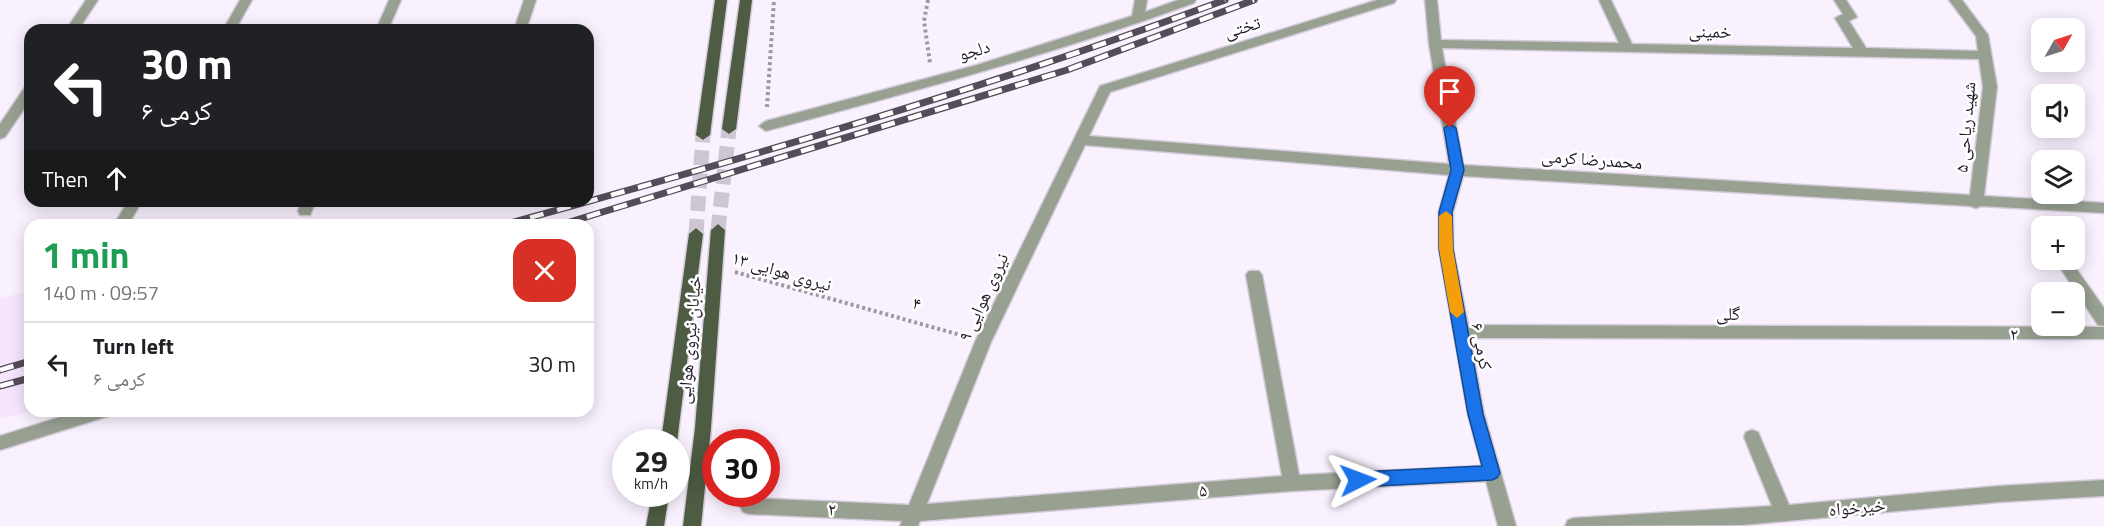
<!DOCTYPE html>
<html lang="en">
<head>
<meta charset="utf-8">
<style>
  :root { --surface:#fff; --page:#f2f2f2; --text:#202124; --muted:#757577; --line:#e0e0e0 }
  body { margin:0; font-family:"Titillium Web","Noto Naskh Arabic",sans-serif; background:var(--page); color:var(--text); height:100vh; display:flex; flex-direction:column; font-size:22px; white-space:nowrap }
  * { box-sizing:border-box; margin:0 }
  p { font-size:20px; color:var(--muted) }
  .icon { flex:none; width:33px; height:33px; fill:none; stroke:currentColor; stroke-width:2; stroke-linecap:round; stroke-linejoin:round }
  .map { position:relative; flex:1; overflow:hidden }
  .side { position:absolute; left:24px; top:219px; width:570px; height:198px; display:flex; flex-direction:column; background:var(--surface); border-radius:18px; box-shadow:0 3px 15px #0003 }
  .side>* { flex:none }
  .hud { position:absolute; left:24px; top:24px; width:570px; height:183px; border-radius:18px; box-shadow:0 3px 15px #0003; background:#202124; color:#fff; overflow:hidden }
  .needle { width:39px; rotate:51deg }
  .fabs { position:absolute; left:2031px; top:18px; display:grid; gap:12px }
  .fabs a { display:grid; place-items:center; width:54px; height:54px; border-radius:12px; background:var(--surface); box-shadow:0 3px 15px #0003; font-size:30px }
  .speed { position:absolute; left:612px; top:429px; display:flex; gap:12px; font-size:30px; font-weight:700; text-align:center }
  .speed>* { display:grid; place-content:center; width:78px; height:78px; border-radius:50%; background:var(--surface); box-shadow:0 3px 15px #0003; line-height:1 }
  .speed small { font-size:15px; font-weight:400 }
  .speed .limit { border:9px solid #d22; background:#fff; color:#111 }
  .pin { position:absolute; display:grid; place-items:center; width:51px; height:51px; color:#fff; margin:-62px -26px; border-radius:50% 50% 50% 0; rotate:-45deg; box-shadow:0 0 6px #0007 }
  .pin .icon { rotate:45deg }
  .me { position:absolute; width:66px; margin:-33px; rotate:87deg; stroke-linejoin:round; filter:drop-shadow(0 0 4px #0008) }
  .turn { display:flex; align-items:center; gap:21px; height:126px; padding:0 18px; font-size:27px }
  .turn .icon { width:78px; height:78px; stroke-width:2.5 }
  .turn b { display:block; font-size:42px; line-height:51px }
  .then { display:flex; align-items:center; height:57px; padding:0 18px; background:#0003; gap:12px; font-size:22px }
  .round { display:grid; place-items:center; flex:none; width:63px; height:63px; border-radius:18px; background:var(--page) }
  .summary { display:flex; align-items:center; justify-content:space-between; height:102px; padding:0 18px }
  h1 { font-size:36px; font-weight:700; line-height:45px; color:#1e9e55 }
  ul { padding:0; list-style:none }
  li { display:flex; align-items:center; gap:18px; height:84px; padding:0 18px; border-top:2px solid var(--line) }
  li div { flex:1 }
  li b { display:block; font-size:22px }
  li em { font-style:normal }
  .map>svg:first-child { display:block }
  .built { fill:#f5e6fe }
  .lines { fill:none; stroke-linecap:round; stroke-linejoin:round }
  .major-tunnel { stroke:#cec7d3; stroke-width:15; stroke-dasharray:15 8; stroke-linecap:butt }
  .minor-casing { stroke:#d3cbd8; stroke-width:3 }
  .major-casing { stroke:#d3cbd8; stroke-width:3 }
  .path { stroke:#9e97a3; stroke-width:4; stroke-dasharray:3 3; stroke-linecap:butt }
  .minor { fill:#98a092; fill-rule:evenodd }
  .major { fill:#4e5c43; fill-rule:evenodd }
  .rail-casing { stroke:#544c59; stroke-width:7 }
  .rail { stroke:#fff; stroke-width:4.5; stroke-dasharray:14; stroke-linecap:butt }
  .route { fill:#1a73e8; stroke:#114b97; stroke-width:1.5 }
  .slow { fill:#f59e0b }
  .labels { text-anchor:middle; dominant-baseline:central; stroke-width:5; stroke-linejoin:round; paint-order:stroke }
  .street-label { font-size:18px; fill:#241d29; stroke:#fff }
</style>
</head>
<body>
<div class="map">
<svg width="2104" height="526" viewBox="0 0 2104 526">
  <rect width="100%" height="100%" fill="#f9f1fe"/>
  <polygon class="built" points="30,291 31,411 0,419 0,298"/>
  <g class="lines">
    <g class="major-tunnel">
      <polyline points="718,230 729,129"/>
      <polyline points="696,234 703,135"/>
    </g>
    <defs>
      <g id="minor">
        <polygon points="86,0 98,0 78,30 66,30"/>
        <polygon points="240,0 252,0 235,30 223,30"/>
        <polygon points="389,0 401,0 388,30 376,30"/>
        <polygon points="524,0 536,0 526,30 514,30"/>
        <path d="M 1135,0 L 1147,0 L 1145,12 L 1178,0 L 1196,0 L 1194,3 C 1055,54 910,92 766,131 L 759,126 L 766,121 L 977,65 L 1132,16 Z"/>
        <path d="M 1377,0 L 1396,0 L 1394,3 L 1110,92 L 1089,136 L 1449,164 L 1429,44 L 1425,0 L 1437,0 L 1441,40 L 1619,43 L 1599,0 L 1611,0 L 1632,44 L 1853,48 L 1835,18 L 1843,14 L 1834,0 L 1846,0 L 1857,17 L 1849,21 L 1866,48 L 1978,51 L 1976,36 L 1949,0 L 1962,0 L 1988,35 L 1997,87 L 1984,196 L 2104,203 L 2104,213 L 1981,206 L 1976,208 L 1970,206 L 1463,176 L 1453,212 L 1453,249 L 1468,325 L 2104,327 L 2104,339 L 1470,338 L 1484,414 L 1516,526 L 1498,526 L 1486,481 L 1292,491 L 920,521 L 918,526 L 900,526 L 902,521 L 749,514 L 743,512 L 740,506 L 743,500 L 749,498 L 909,505 L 975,342 L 1100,86 ZM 1442,48 L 1979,59 L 1983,87 L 1970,195 L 1463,165 ZM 1085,145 L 1449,175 L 1439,212 L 1439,249 L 1468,414 L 1482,466 L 1299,475 L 1262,275 L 1259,271 L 1249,271 L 1246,275 L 1282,476 L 927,504 L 991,342 Z"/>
        <polygon points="30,85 30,100 5,137 0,139 0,124 25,87"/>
        <polygon points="128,201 142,201 128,225 114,225"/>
        <polygon points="302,201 316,201 310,215 300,215 298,211"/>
        <polygon points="2055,260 2070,260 2104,308 2104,326 2098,325"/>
        <polygon points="79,411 110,411 108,416 102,418 0,450 0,436"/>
        <polygon points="1752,430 1758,432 1789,505 1999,486 2104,480 2104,496 1999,502 1742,525 1565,526 1568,520 1574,518 1772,506 1744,437 1746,432"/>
      </g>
      <g id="major">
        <polygon points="715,0 727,0 710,135 703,140 696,135"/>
        <polygon points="740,0 752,0 736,129 729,134 722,129"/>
        <polygon points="718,224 725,230 711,428 701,526 683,526 695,428 711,230"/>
        <polygon points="696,228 703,234 677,442 676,444 661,442 689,234"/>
        <polygon points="652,494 669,494 664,526 646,526"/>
      </g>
    </defs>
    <use href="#minor" class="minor-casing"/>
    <use href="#major" class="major-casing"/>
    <g class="path">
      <polyline points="928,0 924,21 930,63"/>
      <polyline points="767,107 774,0"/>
      <polyline points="735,272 964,336"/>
    </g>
    <use href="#minor" class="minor"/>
    <use href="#major" class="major"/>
    <defs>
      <g id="rail">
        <path d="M 503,225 C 747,158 988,88 1225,0"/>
        <polyline points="560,225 1067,70 1254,0"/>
        <polyline points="0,370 30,361"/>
        <polyline points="0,386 30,378"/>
      </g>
    </defs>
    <use href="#rail" class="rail-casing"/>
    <use href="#rail" class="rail"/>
  </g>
  <polygon class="route" points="1450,124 1456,128 1464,170 1452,212 1453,249 1483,414 1500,473 1497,478 1492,480 1358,487 1353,485 1350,480 1353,475 1358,472 1482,466 1468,414 1439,249 1439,212 1451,170 1444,128"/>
  <polygon class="slow" points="1446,211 1452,216 1453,249 1464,312 1457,318 1450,312 1439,249 1439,216"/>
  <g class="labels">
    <g class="street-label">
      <text transform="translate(1242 27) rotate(-17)">تختی</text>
      <text transform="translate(1710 31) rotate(1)">خمینی</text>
      <text transform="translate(974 50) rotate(-17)">دلجو</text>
      <text transform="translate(1965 127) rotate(-85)">۵ شهید ریاحی</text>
      <text transform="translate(1592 159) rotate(4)">محمدرضا کرمی</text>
      <text transform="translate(782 271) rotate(16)">نیروی هوایی ۱۳</text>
      <text transform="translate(983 297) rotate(-65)">نیروی هوایی ۹</text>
      <text transform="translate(917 303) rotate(16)">۴</text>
      <text x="1728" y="313">گلی</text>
      <text x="2014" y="333">۲</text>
      <text transform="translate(689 340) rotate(-85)">خیابان نیروی هوایی</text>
      <text transform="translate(1482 346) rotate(79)">کرمی ۶</text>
      <text transform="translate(1203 490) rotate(-5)">۵</text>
      <text transform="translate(1857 507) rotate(-5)">خیرخواه</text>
      <text transform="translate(832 509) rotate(2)">۲</text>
    </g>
  </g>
</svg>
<div class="fabs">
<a><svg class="needle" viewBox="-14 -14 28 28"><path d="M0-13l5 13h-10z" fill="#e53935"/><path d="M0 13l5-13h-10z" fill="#757577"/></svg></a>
<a><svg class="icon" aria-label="sound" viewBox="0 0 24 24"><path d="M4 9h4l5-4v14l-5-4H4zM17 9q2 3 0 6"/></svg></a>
<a><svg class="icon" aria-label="layers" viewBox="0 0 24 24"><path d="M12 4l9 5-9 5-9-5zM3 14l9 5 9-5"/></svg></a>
<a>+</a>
<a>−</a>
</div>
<div class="speed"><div>29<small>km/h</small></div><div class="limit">30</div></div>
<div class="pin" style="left:1450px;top:128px;background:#d93025"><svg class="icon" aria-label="arrive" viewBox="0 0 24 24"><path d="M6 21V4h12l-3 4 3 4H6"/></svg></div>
<svg class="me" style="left:1358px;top:480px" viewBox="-20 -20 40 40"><path d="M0-17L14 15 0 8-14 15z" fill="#1a73e8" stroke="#fff" stroke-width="4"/></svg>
<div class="hud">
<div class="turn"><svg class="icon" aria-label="left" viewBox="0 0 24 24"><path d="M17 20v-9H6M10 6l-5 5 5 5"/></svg><div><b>30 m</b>کرمی ۶</div></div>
<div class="then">Then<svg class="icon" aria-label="ahead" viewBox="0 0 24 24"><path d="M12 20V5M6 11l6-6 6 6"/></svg></div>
</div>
<section class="side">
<div class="summary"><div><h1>1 min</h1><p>140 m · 09:57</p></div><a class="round" style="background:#d93025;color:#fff"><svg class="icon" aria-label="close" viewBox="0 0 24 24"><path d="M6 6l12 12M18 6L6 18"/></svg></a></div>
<ul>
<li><svg class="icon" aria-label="left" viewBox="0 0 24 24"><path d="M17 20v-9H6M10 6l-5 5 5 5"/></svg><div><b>Turn left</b><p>کرمی ۶</p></div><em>30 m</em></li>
</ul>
</section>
</div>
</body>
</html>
